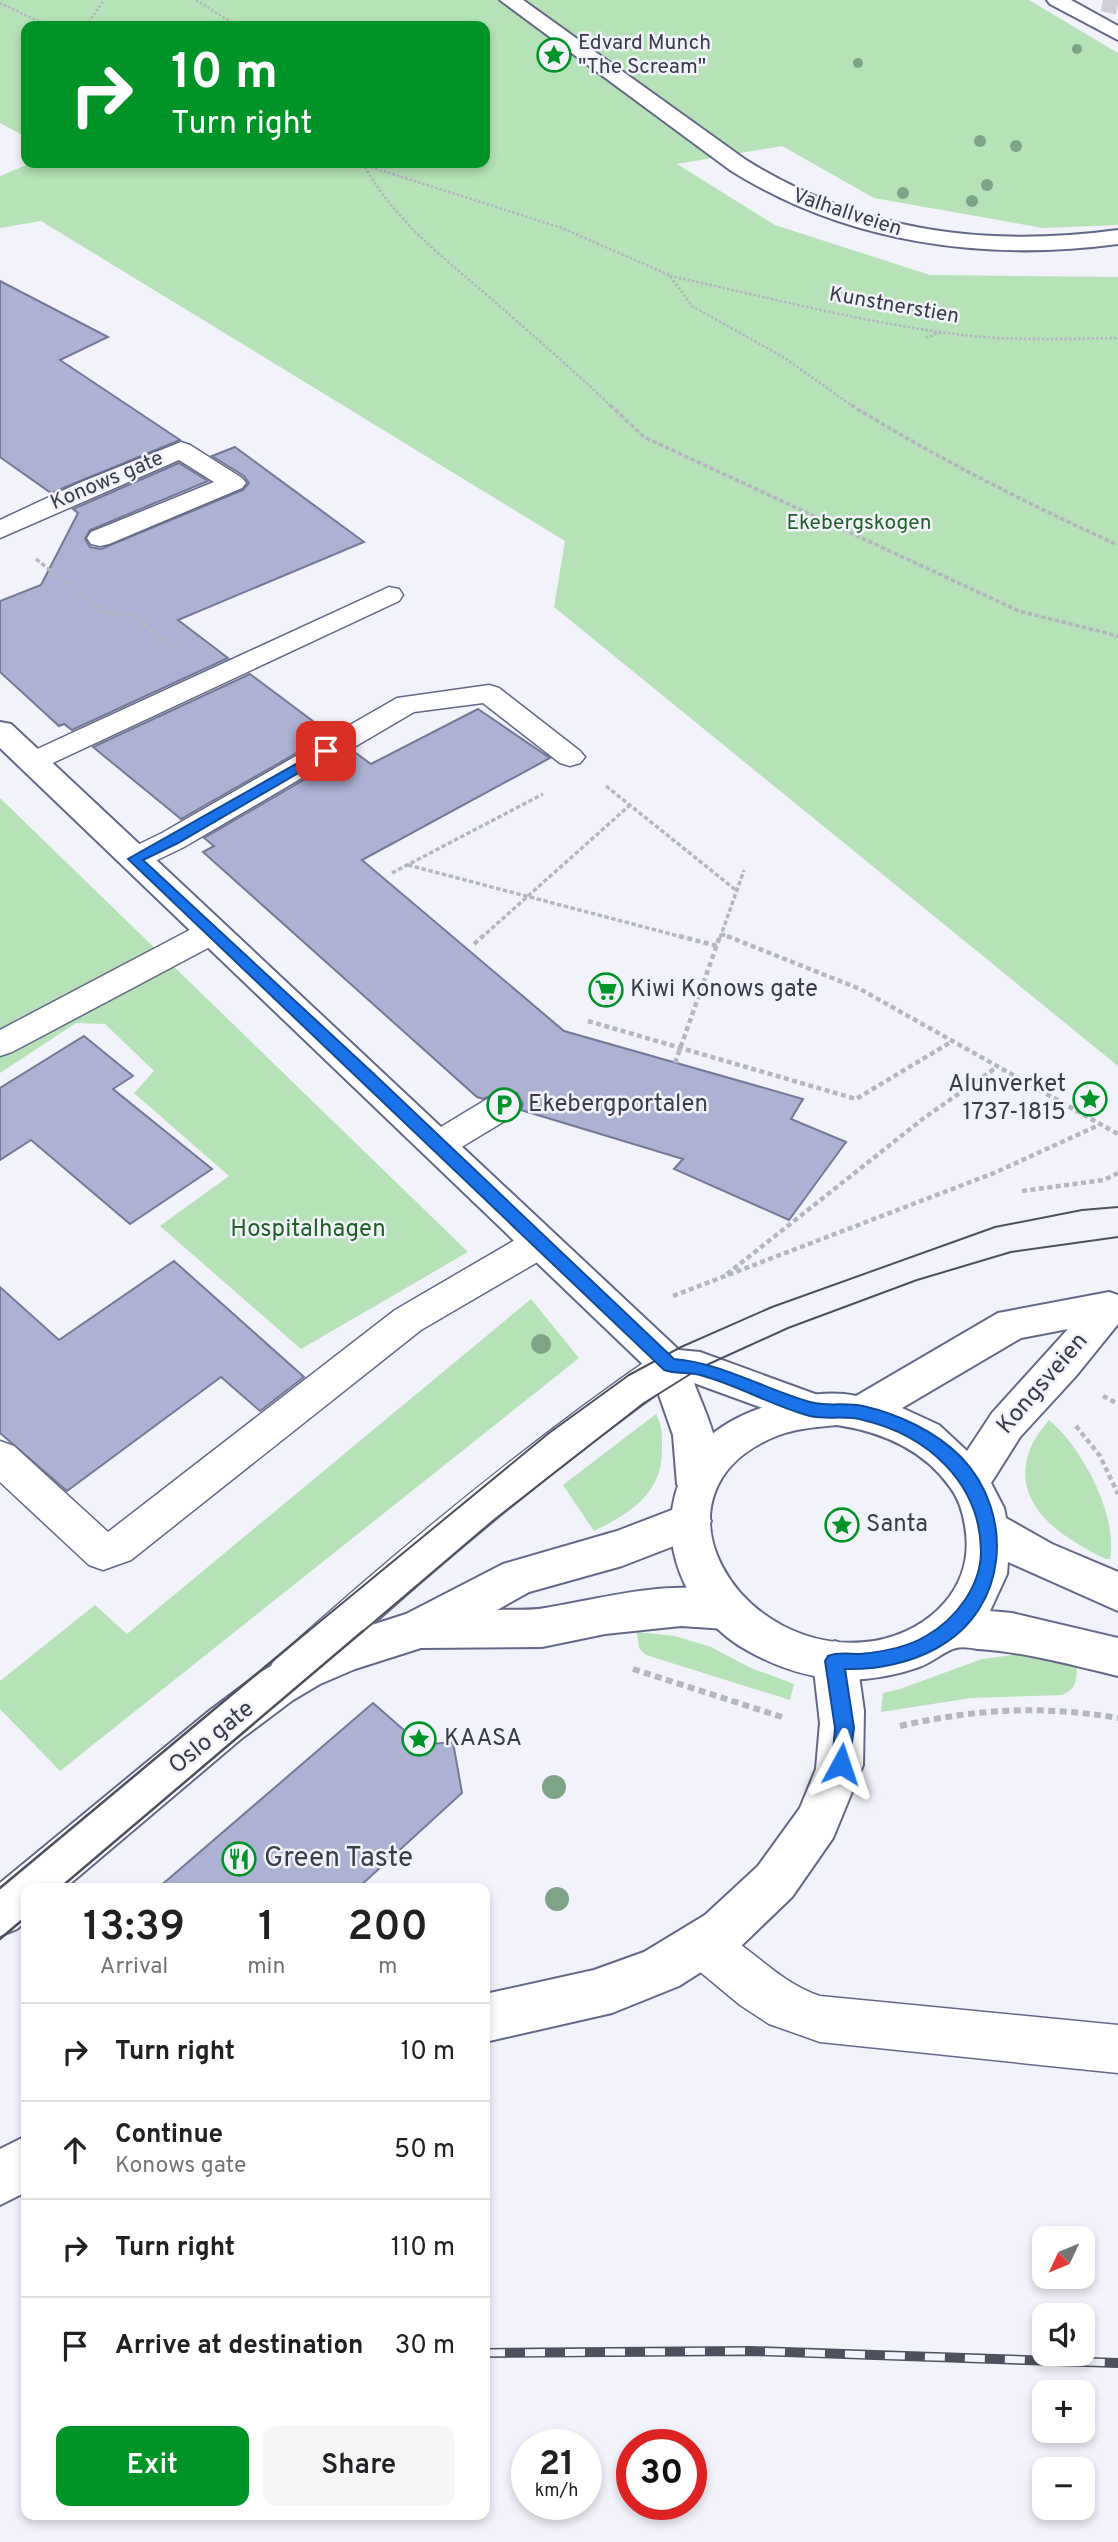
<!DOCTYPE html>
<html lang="en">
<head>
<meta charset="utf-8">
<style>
  :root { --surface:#fff; --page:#f6f6f6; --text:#202124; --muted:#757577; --line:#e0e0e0; --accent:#009328 }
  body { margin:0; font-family:Overpass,sans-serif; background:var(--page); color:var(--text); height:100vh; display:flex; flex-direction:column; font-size:26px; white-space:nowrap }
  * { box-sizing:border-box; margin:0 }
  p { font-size:23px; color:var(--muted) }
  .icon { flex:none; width:38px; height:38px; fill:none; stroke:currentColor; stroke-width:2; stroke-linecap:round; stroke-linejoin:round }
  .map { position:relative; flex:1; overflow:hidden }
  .panel { position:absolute; left:21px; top:1883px; width:469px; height:637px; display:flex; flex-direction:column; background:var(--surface); border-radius:14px; box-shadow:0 4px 10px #0003 }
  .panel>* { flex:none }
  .banner { position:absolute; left:21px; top:21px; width:469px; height:147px; border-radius:14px; box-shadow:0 4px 10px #0003; background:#009328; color:#fff; overflow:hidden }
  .needle { width:46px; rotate:226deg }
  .tools { position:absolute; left:1032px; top:2226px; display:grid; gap:14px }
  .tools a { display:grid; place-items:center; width:63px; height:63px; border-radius:14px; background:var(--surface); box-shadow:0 4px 10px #0003; font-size:35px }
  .speed { position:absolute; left:511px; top:2429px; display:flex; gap:14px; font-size:35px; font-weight:700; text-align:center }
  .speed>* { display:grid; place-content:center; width:91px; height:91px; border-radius:50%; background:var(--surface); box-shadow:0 4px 10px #0003; line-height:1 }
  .speed small { font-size:18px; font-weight:400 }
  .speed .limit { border:10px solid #d22; background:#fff; color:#111 }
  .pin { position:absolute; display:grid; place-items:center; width:60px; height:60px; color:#fff; margin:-30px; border-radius:14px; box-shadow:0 4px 10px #0006 }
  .me { position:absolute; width:77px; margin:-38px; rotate:5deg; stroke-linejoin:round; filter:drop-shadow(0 0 5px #0008) }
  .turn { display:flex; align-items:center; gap:24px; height:147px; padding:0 35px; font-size:32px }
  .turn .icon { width:91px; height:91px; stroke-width:2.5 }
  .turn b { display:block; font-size:49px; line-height:60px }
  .eta { display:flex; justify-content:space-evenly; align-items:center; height:119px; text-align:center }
  .eta b { font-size:42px; font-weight:600; line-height:49px }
  .primary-button { display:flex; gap:14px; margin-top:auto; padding:14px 35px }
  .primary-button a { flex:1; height:80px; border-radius:14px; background:var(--accent); color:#fff; font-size:28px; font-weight:600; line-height:80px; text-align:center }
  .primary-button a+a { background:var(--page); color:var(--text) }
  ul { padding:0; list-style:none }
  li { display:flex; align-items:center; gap:21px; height:98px; padding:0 35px; border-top:2px solid var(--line) }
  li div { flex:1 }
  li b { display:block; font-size:26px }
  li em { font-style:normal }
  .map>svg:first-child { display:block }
  .green { fill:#b5e2b6 }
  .building { fill:#adb1d3; stroke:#757998; stroke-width:2 }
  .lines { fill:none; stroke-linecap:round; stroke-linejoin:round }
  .trunk-tunnel { stroke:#cdced7; stroke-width:23; stroke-dasharray:23 11; stroke-linecap:butt }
  .service-casing { stroke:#646887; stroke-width:3 }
  .minor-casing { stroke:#646887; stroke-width:4 }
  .tertiary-casing { stroke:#646887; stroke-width:4 }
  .secondary-casing { stroke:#646887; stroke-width:4 }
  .path-far3 { stroke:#b5b6c0; stroke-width:2.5; stroke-dasharray:2.5 2; stroke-linecap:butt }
  .path-far2 { stroke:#b5b6c0; stroke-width:3.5; stroke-dasharray:4.5 2.5; stroke-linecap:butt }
  .path-far1 { stroke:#b5b6c0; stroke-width:4.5; stroke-dasharray:5 3.5; stroke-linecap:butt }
  .path { stroke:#b5b6c0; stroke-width:6; stroke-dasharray:7 4.5; stroke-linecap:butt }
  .service { fill:#fff; fill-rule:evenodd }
  .minor { fill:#fff; fill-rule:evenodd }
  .tertiary { fill:#fff; fill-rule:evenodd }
  .secondary { fill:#fff; fill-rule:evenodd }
  .tram-far1 { stroke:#4e505e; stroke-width:2 }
  .tram { stroke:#4e505e; stroke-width:2.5 }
  .rail-casing { stroke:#4e505e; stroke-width:10 }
  .rail { stroke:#f2f3fa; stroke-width:7; stroke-dasharray:20; stroke-linecap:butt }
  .tree { fill:#7ea386 }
  .route { fill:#1a73e8; stroke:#114b97; stroke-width:2 }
  .labels { text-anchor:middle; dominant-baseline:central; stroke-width:5; stroke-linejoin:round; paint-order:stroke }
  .far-poi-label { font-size:21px; fill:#3a3c4a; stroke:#f2f3fa; text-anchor:start }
  .far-street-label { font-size:21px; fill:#3a3c4a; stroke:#f2f3fa }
  .far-park-label { font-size:21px; fill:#206127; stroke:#f2f3fa }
  .poi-label { font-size:24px; fill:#3a3c4a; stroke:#f2f3fa; text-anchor:start }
  .park-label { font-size:24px; fill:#206127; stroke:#f2f3fa }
  .street-label { font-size:24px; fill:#3a3c4a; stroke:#f2f3fa }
  .near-poi-label { font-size:28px; fill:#3a3c4a; stroke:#f2f3fa; text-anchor:start }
</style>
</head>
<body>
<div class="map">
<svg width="1118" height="2542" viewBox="0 0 1118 2542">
  <rect width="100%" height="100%" fill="#f2f3fa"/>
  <g class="green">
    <polygon points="0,0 1029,0 1118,53 1118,225 1043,228 874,198 782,146 677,164 775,225 930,275 1118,277 1118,1066 554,607 565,541 41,221 0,228 0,176 31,163 485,163 485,26 26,26 26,137 0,123"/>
    <polygon points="0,798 468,1252 301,1349 160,1226 229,1176 134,1093 154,1071 105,1024 76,1023 0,1073"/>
    <polygon points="531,1299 579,1358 60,1771 0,1709 0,1681 95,1605 127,1634"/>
    <path d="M 656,1414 C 663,1427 662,1437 662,1451 C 662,1494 629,1514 594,1531 L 563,1485 Z"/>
    <path d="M 1049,1420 C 1082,1447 1118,1515 1110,1559 L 1106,1559 C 1063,1539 1007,1503 1031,1447 C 1035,1437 1043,1428 1049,1420 Z"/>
    <polygon points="637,1632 675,1636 711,1647 751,1668 794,1684 790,1700 646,1655 639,1648"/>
    <path d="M 1020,1654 L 1077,1666 C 1076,1680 1077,1689 1062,1695 L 971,1698 L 881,1712 L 883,1693 L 900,1689 L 982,1659 Z"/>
  </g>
  <g class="building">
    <polygon points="0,281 108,337 60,360 180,440 51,493 0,457"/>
    <polygon points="235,447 364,542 178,620 228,658 72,730 64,724 59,726 0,672 0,601 41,585 78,513 73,509 179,463 208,481 90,530 85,539 90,547 101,549 243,490 249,483 244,476 212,456"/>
    <polygon points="250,674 330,734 181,819 93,747"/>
    <polygon points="478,709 550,758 362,860 564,1031 803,1099 791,1119 846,1142 789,1220 674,1169 683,1159 521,1110 523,1104 517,1093 503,1090 483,1099 477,1097 203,852 214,846 204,838 353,751 371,764"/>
    <polygon points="84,1036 133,1076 113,1089 212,1169 130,1224 31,1140 0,1160 0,1088"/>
    <polygon points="174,1261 304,1377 260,1411 221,1377 67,1491 0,1433 0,1287 59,1340"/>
    <polygon points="373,1703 421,1745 453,1742 462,1793 358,1888 158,1888"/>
  </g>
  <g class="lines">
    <polyline class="trunk-tunnel" points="1103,0 1118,3"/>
    <defs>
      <g id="service">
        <polygon points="181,442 190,445 242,478 246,483 242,488 109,544 100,546 91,544 87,538 91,532 214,482 179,460 0,538 0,520 79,483"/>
        <polygon points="389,587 399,589 403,595 399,601 42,768 32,771 22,768 17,762 22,756"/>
        <polygon points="489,685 499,688 580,751 585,757 580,763 570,766 560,763 483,703 414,712 184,847 145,866 134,869 123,866 119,859 123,852 162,833 397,698"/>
        <polygon points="212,921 223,924 228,932 223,940 12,1052 0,1056 0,1030 201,924"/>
        <polygon points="504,1093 516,1096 521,1105 516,1114 450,1154 438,1158 426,1154 421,1145 426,1136 492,1096"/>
        <polygon points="540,1229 553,1233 558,1243 553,1253 421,1330 131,1560 103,1570 89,1565 0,1482 0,1441 14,1446 108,1532 395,1310 527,1233"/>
        <path d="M 669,1350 L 682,1354 L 688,1365 L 682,1376 C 548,1471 424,1576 303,1688 L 288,1694 L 273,1688 L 267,1675 L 273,1662 C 395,1552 520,1448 656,1354 Z"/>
        <path d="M 703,1923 C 747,1940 773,1980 820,1996 L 1118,2025 L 1118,2073 L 820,2042 L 769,2024 L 740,2005 L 687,1961 L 680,1945 L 687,1929 Z"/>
      </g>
      <g id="minor">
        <path d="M 0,722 L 11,724 L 679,1350 L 700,1352 L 826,1398 L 832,1410 L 826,1422 L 812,1426 L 694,1383 C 707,1417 730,1461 713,1496 L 698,1501 L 683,1496 L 677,1484 L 673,1435 L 651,1372 L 0,748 Z"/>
        <polygon points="835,1641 851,1647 857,1661 864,1711 863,1765 833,1838 792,1897 739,1948 679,1986 612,2013 485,2042 485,1994 594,1970 644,1952 705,1915 758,1866 800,1808 816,1769 820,1723 813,1661 819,1647"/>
        <polygon points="26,2136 26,2192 0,2205 0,2149"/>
      </g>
      <g id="tertiary">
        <path d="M 500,0 L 523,0 L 746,160 C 861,232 985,248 1118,230 L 1118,244 C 983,262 846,243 730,170 Z"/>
        <polygon points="1047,0 1071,0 1118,26 1118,40 1050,4"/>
        <path d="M 690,1503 L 705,1508 L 711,1521 L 705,1534 L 622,1566 L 529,1592 L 497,1610 C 512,1609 529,1611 545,1608 C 607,1598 680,1575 741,1597 L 748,1610 L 741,1623 L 726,1629 L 681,1626 L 605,1634 L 542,1647 L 421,1648 L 355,1669 L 320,1684 L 293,1700 L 241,1739 L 65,1888 L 26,1888 L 26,1921 L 17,1929 L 0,1936 L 0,1883 L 209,1711 L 261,1672 L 288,1656 L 347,1633 L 406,1614 L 503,1564 L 617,1531 Z"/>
      </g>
      <path id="secondary" d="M 1109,1292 L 1118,1295 L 1118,1324 L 1076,1376 L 1020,1437 L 991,1483 L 1004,1508 L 1006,1518 L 1052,1544 L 1118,1572 L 1118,1611 L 1008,1562 L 1007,1574 L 990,1611 L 1012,1613 L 1118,1638 L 1118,1676 C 1071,1665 1026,1652 978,1649 C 972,1648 962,1646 956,1648 C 944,1651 932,1663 919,1667 C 860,1688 805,1682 750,1652 C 685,1618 649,1535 686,1468 C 692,1456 700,1444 711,1435 C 729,1420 750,1411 773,1404 C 800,1396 828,1390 856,1396 L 998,1313 ZM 1068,1329 L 992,1413 L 967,1451 L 939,1425 L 902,1408 L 1021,1338 ZM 837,1425 C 882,1432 923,1449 950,1487 C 959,1499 963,1512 965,1526 C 976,1586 931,1631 874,1641 C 739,1662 636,1490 779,1435 C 798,1428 818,1427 837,1425 Z"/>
    </defs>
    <use href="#service" class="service-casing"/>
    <use href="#minor" class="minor-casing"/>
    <use href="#tertiary" class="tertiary-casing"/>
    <use href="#secondary" class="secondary-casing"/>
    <g class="path-far3">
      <polyline points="196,0 237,26"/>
      <polyline points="0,3 49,26"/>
      <polyline points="86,26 104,0"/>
      <polyline points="358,163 562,228 669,275 692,306 783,357 854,407"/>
      <path d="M 365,167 C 395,220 441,256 487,295 C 529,332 571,368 612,407"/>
      <path d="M 670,276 C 767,297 864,323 963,335 C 1014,341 1067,339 1118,338"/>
      <polyline points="926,338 941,332"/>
    </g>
    <g class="path-far2">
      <polyline points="610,405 644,437 1019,611 1118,636"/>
      <path d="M 851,405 C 937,458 1026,503 1118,545"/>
      <polyline points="36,559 71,587"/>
      <polyline points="78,593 105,613 133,614 173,649"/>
      <polyline points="606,786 737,891"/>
      <polyline points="408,865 686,938"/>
      <polyline points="392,873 543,794"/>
      <polyline points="721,934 733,938"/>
      <polyline points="481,938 630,805"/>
      <polyline points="720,938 744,870"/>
    </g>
    <g class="path-far1">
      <polyline points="679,936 717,946"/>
      <polyline points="727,936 860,989 1118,1134"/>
      <polyline points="474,944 483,936"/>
      <polyline points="588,1021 856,1099 951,1042"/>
      <polyline points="675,1063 720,936"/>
      <polyline points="1022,1191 1104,1180 1118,1173"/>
      <polyline points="727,1274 924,1118 997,1067"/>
      <polyline points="673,1296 994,1173 1099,1125"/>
      <polyline points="1103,1396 1118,1404"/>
      <polyline points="1076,1426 1100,1456 1118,1494"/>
    </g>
    <g class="path">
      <polyline points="633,1669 785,1718"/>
      <path d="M 900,1726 C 976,1709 1041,1705 1118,1718"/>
    </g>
    <use href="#service" class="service"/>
    <use href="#minor" class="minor"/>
    <use href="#tertiary" class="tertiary"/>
    <use href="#secondary" class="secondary"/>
    <g class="tram-far1">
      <polyline points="306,1633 549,1433 629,1375 681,1347 772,1307 995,1227 1082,1210 1118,1207"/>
      <polyline points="361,1633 494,1520 644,1403 700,1368 788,1328 917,1280 1011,1252 1118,1237"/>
    </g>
    <g class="tram">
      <polyline points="0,1888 308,1631"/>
      <polyline points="60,1888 363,1631"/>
      <polyline points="0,1939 26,1917"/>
    </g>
    <defs>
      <polyline id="rail" points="485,2353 751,2351 1118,2363"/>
    </defs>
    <use href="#rail" class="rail-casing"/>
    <use href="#rail" class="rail"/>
  </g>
  <g class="tree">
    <circle cx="1077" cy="49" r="5"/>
    <circle cx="858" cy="63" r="5"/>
    <circle cx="980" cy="141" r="6"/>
    <circle cx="1016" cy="146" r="6"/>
    <circle cx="987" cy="185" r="6"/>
    <circle cx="903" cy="193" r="6"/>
    <circle cx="972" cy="201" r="6"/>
    <circle cx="541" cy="1344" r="10"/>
    <circle cx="554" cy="1787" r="12"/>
    <circle cx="557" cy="1899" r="12"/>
  </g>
  <path class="route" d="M 326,747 L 332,751 L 331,754 L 178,843 L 143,860 L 374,1074 L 674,1359 C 722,1363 764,1389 810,1402 C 827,1407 846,1402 863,1406 C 898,1414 935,1431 961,1457 C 1015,1513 1009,1609 937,1648 C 910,1663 876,1670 845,1669 L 854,1728 L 848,1770 L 841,1773 L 834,1770 L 832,1764 L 835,1728 L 825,1661 L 828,1656 C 838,1652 849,1654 860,1654 C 881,1652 908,1647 926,1636 C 956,1619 981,1586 981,1551 C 980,1482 927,1435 863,1420 C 846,1415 827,1420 810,1416 C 772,1406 738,1385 700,1375 C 688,1372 675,1374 664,1370 L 128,859 Z"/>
  <defs>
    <symbol id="sight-ring" viewBox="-11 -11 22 22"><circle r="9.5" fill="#f2f3fa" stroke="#009328" stroke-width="1.5"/><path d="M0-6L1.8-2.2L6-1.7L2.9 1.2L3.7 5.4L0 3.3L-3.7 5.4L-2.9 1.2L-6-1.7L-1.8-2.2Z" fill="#009328"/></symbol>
    <symbol id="supermarket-ring" viewBox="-11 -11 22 22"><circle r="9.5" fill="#f2f3fa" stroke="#009328" stroke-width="1.5"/><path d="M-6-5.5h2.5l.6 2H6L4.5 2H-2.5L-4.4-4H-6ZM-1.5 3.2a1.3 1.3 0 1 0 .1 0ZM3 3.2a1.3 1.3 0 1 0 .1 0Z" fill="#009328"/></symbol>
    <symbol id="parking-ring" viewBox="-11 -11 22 22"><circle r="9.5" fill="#f2f3fa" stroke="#009328" stroke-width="1.5"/><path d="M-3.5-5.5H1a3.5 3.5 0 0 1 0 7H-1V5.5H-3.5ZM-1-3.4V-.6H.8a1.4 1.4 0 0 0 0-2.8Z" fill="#009328"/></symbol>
    <symbol id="restaurant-ring" viewBox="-11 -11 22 22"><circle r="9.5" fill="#f2f3fa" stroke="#009328" stroke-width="1.5"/><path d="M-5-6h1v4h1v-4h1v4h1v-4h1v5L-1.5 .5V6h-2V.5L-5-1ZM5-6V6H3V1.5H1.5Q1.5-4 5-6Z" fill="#009328"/></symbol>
  </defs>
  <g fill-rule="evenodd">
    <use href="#sight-ring" x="535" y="36" width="38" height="38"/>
    <use href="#supermarket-ring" x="587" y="971" width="38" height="38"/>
    <use href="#sight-ring" x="1071" y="1080" width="38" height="38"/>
    <use href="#parking-ring" x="485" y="1086" width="38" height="38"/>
    <use href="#sight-ring" x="823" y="1506" width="38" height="38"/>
    <use href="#sight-ring" x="400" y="1720" width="38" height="38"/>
    <use href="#restaurant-ring" x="220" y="1840" width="38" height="38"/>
  </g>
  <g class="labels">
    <g class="far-poi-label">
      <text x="578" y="43">Edvard Munch<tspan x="578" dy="24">"The Scream"</tspan></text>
    </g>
    <g class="far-street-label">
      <text transform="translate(847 213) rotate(18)">Valhallveien</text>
      <text transform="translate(894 306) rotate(10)">Kunstnerstien</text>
      <text transform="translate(107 481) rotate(-23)">Konows gate</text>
    </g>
    <g class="far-park-label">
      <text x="859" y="523">Ekebergskogen</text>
    </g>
    <g class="poi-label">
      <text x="630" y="990">Kiwi Konows gate</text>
      <text x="1066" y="1085" text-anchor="end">Alunverket<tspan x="1066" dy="28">1737-1815</tspan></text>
      <text x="528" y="1105">Ekebergportalen</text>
      <text x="866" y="1525">Santa</text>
      <text x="444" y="1739">KAASA</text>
    </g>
    <g class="park-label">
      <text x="308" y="1230">Hospitalhagen</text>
    </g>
    <g class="street-label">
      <text transform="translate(1043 1384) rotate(-49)">Kongsveien</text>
      <text transform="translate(212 1738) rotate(-39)">Oslo gate</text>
    </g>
    <g class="near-poi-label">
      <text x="264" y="1859">Green Taste</text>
    </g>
  </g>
</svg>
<div class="tools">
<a><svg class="needle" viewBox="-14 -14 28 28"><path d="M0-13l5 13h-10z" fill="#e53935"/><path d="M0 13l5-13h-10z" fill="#757577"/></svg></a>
<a><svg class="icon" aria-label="sound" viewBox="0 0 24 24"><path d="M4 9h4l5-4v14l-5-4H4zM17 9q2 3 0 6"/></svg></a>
<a>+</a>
<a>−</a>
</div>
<div class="speed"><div>21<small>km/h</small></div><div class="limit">30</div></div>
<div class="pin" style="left:326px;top:751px;background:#d93025"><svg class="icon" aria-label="arrive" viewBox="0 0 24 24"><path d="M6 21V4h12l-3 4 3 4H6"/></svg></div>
<svg class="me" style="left:841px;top:1764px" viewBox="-20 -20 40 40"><path d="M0-17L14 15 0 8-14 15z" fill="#1a73e8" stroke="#fff" stroke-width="4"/></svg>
<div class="banner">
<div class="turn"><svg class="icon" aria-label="right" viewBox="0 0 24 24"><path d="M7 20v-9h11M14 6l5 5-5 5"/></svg><div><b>10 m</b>Turn right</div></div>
</div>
<section class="panel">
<div class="eta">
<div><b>13:39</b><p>Arrival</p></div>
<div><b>1</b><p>min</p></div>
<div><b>200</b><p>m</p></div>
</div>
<ul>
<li><svg class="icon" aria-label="right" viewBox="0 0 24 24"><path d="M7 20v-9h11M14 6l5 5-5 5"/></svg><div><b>Turn right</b></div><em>10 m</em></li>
<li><svg class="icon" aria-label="ahead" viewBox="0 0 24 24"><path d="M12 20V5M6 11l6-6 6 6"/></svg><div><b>Continue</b><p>Konows gate</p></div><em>50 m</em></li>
<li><svg class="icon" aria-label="right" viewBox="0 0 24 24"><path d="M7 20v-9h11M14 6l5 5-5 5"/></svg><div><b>Turn right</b></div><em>110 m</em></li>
<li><svg class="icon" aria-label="arrive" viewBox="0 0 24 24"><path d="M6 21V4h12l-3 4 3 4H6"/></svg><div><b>Arrive at destination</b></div><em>30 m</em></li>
</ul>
<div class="primary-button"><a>Exit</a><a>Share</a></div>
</section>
</div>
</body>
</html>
